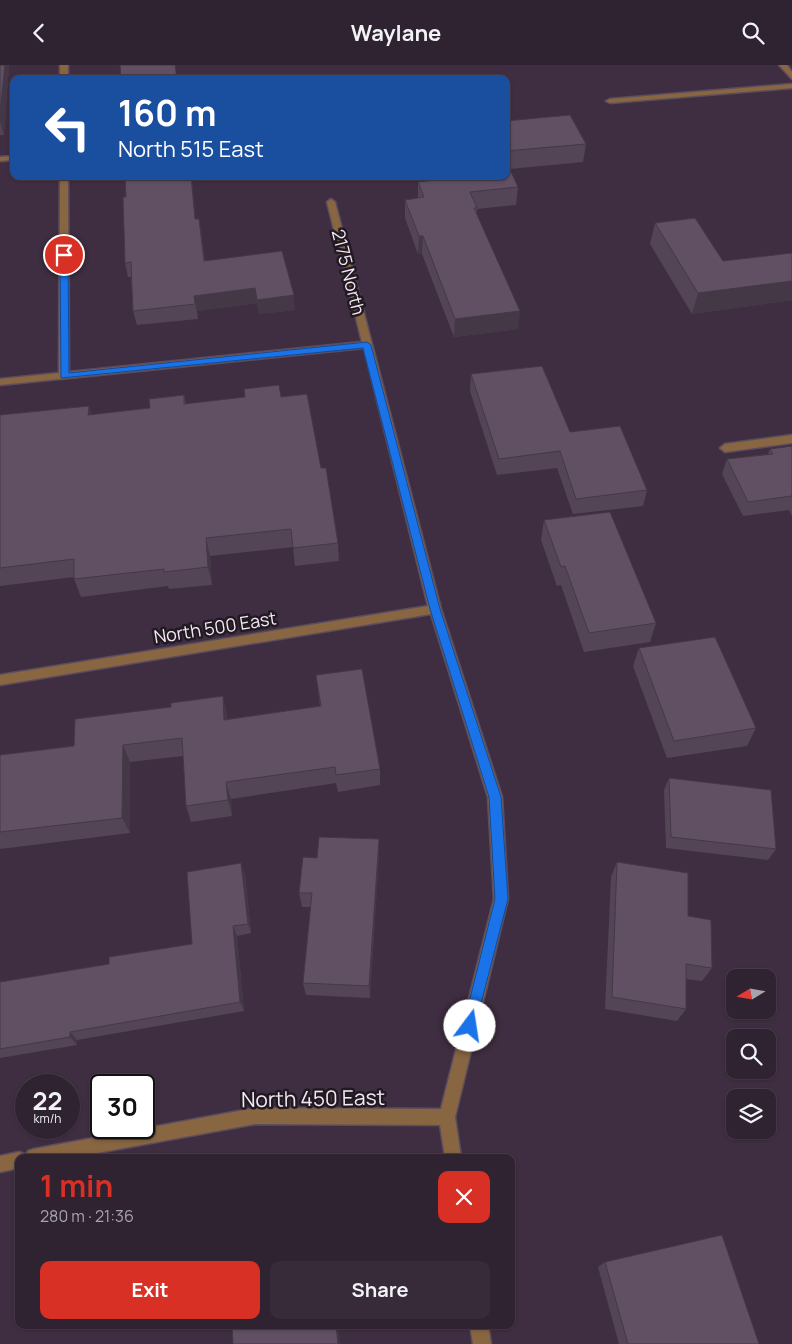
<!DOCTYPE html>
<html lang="en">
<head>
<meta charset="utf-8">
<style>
  :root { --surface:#2f2231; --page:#372a39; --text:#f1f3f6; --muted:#a7a4ab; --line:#4a3f4d; --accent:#d93025 }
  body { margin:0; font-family:Manrope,sans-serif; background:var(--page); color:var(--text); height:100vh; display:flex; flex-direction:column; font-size:19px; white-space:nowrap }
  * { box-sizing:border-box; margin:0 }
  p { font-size:16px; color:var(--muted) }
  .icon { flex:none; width:28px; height:28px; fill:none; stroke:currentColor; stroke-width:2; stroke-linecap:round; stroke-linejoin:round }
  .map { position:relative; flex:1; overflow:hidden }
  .panel { position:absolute; left:15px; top:1089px; width:500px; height:175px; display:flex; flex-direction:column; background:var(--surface); border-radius:10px; box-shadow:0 1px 4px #0004,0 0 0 1px var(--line) }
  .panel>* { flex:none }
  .top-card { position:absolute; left:10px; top:10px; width:500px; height:105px; border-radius:10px; box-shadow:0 1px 4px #0004,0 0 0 1px var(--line); background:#1a4fa0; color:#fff; overflow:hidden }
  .needle { width:32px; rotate:259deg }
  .buttons { position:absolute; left:726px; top:904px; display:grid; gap:10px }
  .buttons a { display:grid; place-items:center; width:50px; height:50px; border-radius:10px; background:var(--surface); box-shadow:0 1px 4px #0004,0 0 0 1px var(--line); font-size:25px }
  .speed { position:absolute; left:15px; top:1009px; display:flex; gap:10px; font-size:25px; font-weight:700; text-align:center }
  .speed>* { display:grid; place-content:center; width:65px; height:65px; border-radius:50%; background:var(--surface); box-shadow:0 1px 4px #0004,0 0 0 1px var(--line); line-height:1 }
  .speed small { font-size:12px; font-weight:400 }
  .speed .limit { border:2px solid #111; border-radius:8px; background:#fff; color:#111 }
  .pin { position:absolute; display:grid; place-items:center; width:42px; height:42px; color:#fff; margin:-21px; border:2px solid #fff; border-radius:50%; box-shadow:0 1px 5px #0007 }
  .me { position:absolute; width:55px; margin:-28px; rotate:14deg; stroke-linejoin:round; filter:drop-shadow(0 0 4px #0008) }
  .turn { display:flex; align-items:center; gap:18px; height:105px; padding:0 25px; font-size:22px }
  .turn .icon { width:65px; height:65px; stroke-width:2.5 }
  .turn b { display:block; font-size:35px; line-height:42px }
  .round { display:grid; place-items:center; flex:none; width:52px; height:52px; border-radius:10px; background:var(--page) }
  .headline { display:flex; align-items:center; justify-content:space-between; height:85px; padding:0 25px }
  h1 { font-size:30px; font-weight:700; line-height:38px; color:var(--accent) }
  .action { display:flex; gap:10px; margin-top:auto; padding:10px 25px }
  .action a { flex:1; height:58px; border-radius:10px; background:var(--accent); color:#fff; font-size:20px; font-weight:700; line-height:58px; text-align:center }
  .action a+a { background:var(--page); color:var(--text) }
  header { display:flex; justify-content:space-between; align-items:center; height:65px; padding:0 25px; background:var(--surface); font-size:22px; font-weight:700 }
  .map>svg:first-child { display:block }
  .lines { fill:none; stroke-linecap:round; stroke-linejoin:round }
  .lane-casing { stroke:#5c4c5e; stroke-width:3 }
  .street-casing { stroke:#5c4c5e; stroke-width:3 }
  .lane { fill:#886642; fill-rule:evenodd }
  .street { fill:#886642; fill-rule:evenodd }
  .wall { fill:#534556 }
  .shaded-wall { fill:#443846 }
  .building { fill:#615064; stroke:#443846 }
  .route { fill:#1a73e8; stroke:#114b97 }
  .labels { text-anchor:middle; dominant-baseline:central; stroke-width:5; stroke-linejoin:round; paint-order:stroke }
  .street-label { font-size:18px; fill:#f3e8f4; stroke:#211a22 }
  .near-street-label { font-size:21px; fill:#f3e8f4; stroke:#211a22 }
</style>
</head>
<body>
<header><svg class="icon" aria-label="back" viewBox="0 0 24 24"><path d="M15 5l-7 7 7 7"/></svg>Waylane<svg class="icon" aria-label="search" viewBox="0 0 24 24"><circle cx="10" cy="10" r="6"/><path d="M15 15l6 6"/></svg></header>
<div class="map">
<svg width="792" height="1279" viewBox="0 0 792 1279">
  <rect width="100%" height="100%" fill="#3f2e41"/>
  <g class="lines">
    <defs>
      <g id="lane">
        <polygon points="792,19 792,23 610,38 606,36 610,34"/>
        <polygon points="792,370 792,378 725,387 720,383 725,379"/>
      </g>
      <g id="street">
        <rect x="60" y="0" width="8" height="14"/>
        <polygon points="779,0 787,0 792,7 792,14"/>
        <polygon points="14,91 14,95 0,96 0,92"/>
        <polygon points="60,111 68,111 69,307 362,277 327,137 331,134 335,137 441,544 502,732 508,834 455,1052 461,1092 445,1092 440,1060 255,1059 75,1092 26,1092 28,1086 34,1084 255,1043 441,1044 494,834 488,732 431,549 0,620 0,610 428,541 364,283 0,320 0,314 59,308"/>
        <polygon points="19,1087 25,1089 26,1092 19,1092 19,1103 0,1107 0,1091"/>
        <polygon points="470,1260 488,1260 491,1279 473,1279"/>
      </g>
    </defs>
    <use href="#lane" class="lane-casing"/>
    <use href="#street" class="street-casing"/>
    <use href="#lane" class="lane"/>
    <use href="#street" class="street"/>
  </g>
  <g class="wall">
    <polygon points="0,0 9,0 4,70 0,70"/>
    <polygon points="506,56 586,79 583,97 510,104 518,122 516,140 477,144 477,149 518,264 454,272 422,189 418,189 405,153 405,135 418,133 418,117 450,114 449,111 506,111"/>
    <polygon points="196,154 199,154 205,195 295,245 259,249 257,238 197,246 198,254 137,260 133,246 131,212 128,212 125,198"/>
    <polygon points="655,158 723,196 792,188 792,235 692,249 650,179"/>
    <polygon points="471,309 570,367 647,425 643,441 573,449 557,403 497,410 470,326"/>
    <polygon points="184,330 186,339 281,332 321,403 338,478 339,496 295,501 293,482 210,491 212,520 169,524 168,521 81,532 74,514 74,512 0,521 0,350 89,341 91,350 150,343"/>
    <polygon points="792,381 792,451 789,445 743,451 722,409 727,394 768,389 770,384"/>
    <polygon points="544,455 656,558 650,577 584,587 561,520 557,521 541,475"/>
    <polygon points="639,583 756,663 747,681 667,693 633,601"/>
    <polygon points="316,610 380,704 380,720 338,727 336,718 231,734 232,751 191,757 186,741 183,691 130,697 130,768 0,784 0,690 74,681 227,648 227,654 320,641"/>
    <polygon points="669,713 776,784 768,795 666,783 664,725"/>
    <polygon points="379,774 379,789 370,933 306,930 303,918 311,842 302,842 299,828 317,793"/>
    <polygon points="617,797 688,851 712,903 702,916 686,914 686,944 677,956 605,944 611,812"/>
    <polygon points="245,809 251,868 237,871 244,946 77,975 77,980 0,993 0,917 109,899 192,879"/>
    <polygon points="605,1197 759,1279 619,1279 598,1202"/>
  </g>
  <g class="shaded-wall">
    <polygon points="5,0 9,0 4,70 0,57 0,48"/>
    <polygon points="191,111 192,111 197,169 195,154"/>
    <polygon points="199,154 202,169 206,210 204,196"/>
    <polygon points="419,171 423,171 422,189 418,189"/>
    <polygon points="792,216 792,235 692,249 698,228"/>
    <polygon points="255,223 257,238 197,246 198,254 194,231"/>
    <polygon points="294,230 295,245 259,249 257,235"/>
    <polygon points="520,246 518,264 454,272 455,254"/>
    <polygon points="89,341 94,359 88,350"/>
    <polygon points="206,473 210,491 212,520 208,502"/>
    <polygon points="223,631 227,648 229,672 224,655"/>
    <polygon points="123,680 130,697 130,768 122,753"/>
    <polygon points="226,717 231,734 232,751 228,735"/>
    <polygon points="379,774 379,789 370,933 369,921"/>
    <polygon points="241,798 245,809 251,868 248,859"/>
    <polygon points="233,861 237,871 244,946 240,937"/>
    <polygon points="70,967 77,975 77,980 70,972"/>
    <polygon points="336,1260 338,1260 340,1279 338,1279"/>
  </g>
  <g class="building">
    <polygon points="0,0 5,0 0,48"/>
    <polygon points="120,0 175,0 177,14 121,14"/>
    <polygon points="570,50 586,79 506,86 506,56"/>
    <polygon points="506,96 518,122 470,127 477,143 474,143 520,246 455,254 423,171 419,171 405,135 424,132 418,117 457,113 456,111 506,111"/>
    <polygon points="125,111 191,111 195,154 199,154 204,196 282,186 294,230 257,235 255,223 194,231 195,239 133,246 131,197 125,198 123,132 126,132"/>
    <polygon points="695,153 723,196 792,188 792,216 698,228 655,158"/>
    <polygon points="542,301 570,367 620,361 647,425 576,434 560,386 499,394 471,309"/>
    <polygon points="279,320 281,332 307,329 321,403 326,403 338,478 293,483 291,464 206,473 208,502 164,507 164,504 74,514 74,494 0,503 0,350 89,341 88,350 150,343 149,334 184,330 184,339 245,332 244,324"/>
    <polygon points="792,381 792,431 748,437 727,394 773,389 770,384"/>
    <polygon points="610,447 656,558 589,568 565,501 561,502 544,455"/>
    <polygon points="715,572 756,663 674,676 639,583"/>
    <polygon points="362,604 380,704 336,710 335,702 226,717 228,735 186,741 182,673 123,680 122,753 0,767 0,690 74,681 75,654 171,642 171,638 223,631 224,655 321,641 316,610"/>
    <polygon points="669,713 771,725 776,784 671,772"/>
    <polygon points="319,772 379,774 369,921 303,918 312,828 299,828 303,792 317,793"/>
    <polygon points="617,797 688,808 688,851 711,855 712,903 686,899 686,944 612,932"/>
    <polygon points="241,798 248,859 233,861 240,937 70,967 70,972 0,984 0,917 109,899 109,892 192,879 187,807"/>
    <polygon points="722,1170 759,1279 628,1279 605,1197"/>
    <polygon points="232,1260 336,1260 338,1279 233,1279"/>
  </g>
  <polygon class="route" points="64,187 68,190 69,308 367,277 371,280 440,544 501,732 508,834 474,966 470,968 465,966 463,961 495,834 489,732 430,544 363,283 61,313 60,190"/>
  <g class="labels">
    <g class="street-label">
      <text transform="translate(349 207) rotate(76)">2175 North</text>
      <text transform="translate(215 562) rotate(-9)">North 500 East</text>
    </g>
    <g class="near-street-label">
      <text transform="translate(313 1033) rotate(-1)">North 450 East</text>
    </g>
  </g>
</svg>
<div class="buttons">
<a><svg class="needle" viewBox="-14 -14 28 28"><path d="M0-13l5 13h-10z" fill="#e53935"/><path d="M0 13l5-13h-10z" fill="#a7a4ab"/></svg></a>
<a><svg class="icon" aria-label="search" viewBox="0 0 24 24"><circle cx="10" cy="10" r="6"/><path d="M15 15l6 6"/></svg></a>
<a><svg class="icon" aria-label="layers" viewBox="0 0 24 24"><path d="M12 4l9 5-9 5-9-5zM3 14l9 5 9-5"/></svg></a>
</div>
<div class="speed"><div>22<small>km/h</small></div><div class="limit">30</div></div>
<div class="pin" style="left:64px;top:190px;background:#d93025"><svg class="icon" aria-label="arrive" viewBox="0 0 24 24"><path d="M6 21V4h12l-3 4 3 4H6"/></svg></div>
<svg class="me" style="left:470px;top:961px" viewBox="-20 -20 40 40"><circle r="19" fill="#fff"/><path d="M0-13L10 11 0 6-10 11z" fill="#1a73e8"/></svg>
<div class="top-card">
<div class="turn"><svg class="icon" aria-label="left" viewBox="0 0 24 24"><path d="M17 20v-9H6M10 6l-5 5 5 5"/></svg><div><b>160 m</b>North 515 East</div></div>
</div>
<section class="panel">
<div class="headline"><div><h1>1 min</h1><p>280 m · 21:36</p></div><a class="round" style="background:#d93025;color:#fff"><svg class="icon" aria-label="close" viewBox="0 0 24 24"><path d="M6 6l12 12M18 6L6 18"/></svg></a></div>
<div class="action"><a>Exit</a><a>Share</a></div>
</section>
</div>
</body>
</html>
